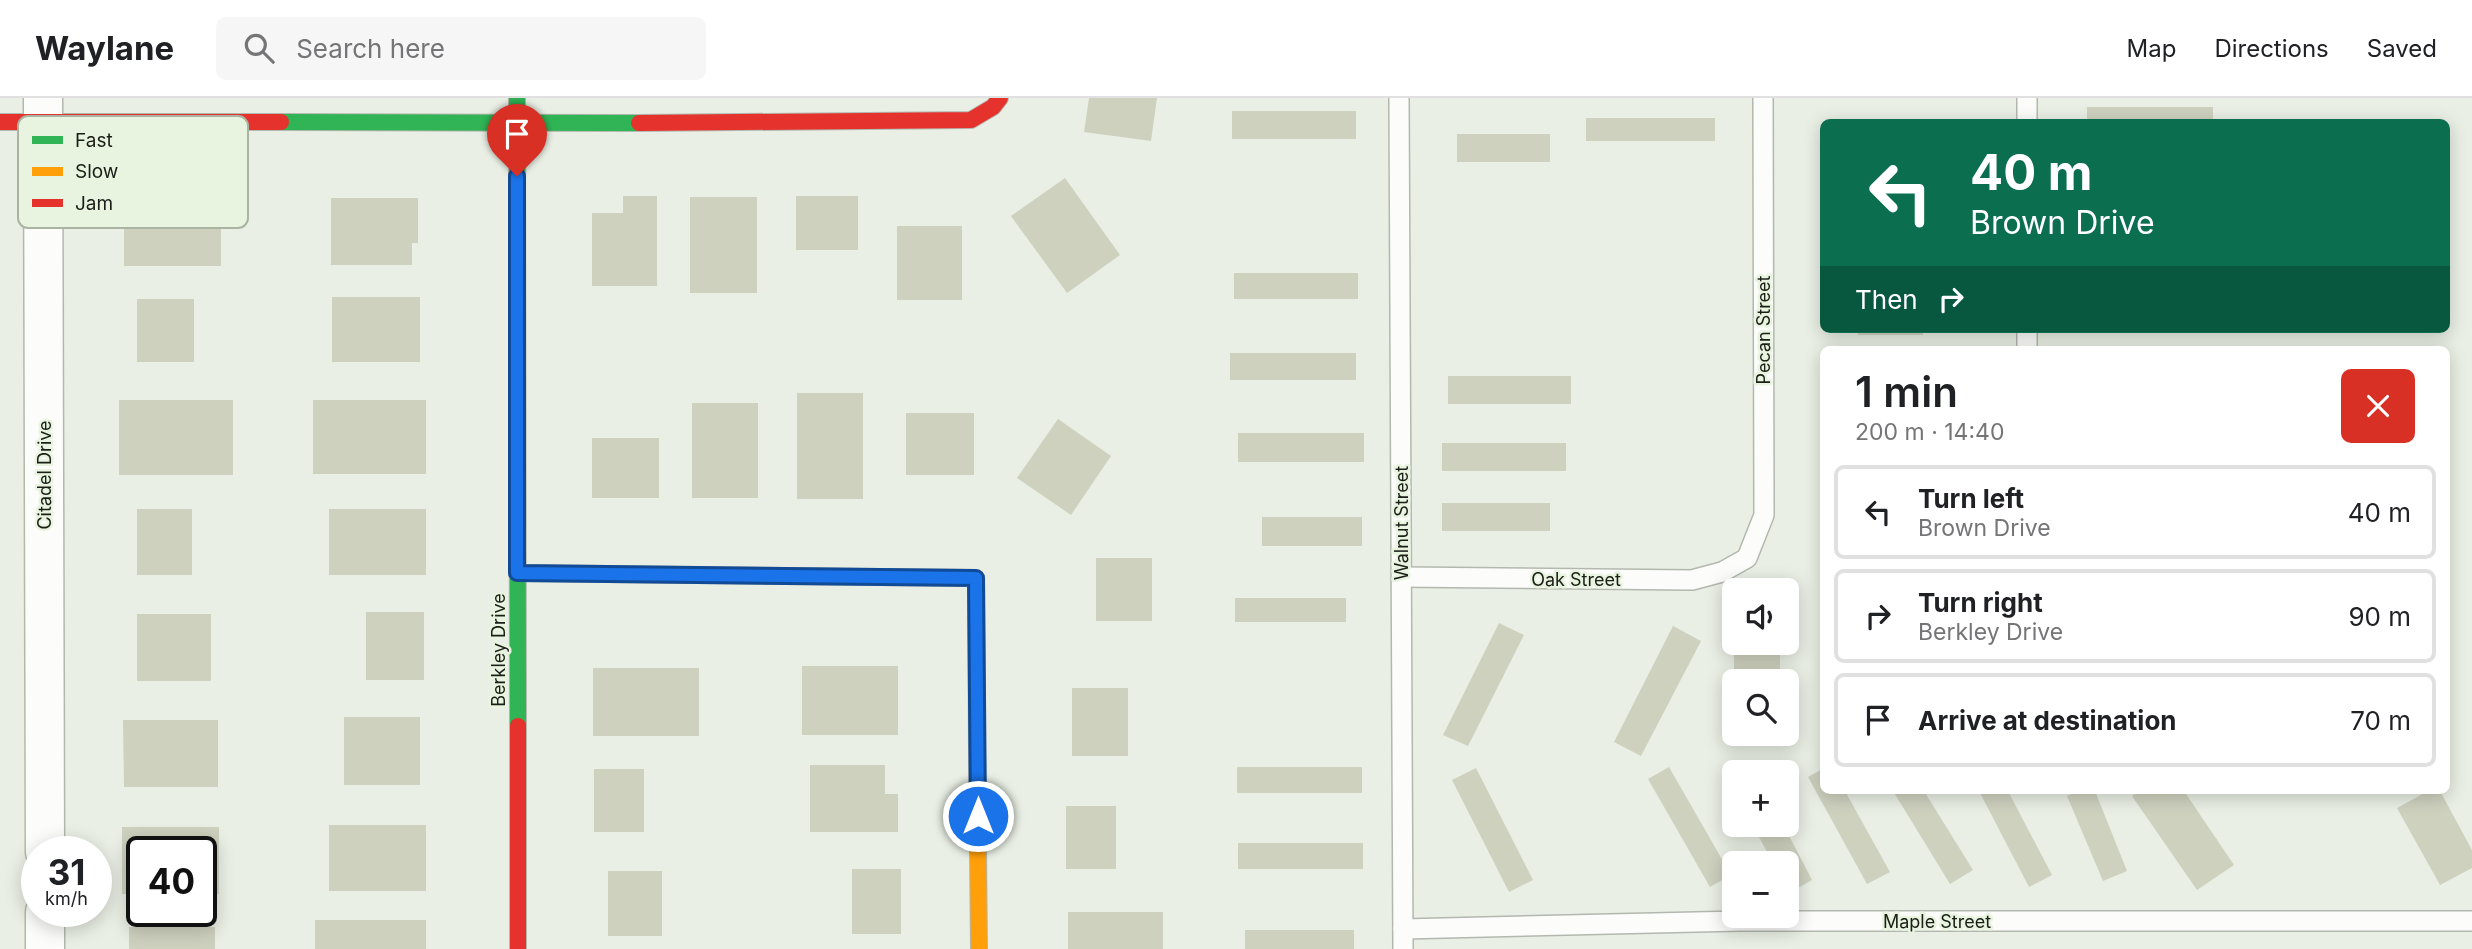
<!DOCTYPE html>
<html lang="en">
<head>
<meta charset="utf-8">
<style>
  :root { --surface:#fff; --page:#f6f6f6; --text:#202124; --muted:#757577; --line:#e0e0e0 }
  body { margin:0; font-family:Inter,sans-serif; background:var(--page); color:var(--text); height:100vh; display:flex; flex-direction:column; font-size:26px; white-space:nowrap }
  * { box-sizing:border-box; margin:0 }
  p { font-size:23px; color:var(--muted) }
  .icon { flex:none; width:38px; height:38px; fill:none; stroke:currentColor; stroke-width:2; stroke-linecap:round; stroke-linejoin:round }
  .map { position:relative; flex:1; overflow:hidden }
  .drawer { position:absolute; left:1820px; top:248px; width:630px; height:448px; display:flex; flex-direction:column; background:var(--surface); border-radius:10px; box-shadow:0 4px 18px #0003 }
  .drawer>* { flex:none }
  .hud { position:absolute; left:1820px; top:21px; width:630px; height:214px; border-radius:10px; box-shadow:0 4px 18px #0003; background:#0b6e4f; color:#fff; overflow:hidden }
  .fabs { position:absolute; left:1722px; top:480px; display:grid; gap:14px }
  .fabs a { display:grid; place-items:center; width:77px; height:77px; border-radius:10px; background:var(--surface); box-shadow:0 4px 18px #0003; font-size:35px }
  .speed { position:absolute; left:21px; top:738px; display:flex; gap:14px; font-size:35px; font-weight:700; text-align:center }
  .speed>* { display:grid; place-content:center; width:91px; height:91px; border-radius:50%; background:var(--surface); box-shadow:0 4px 18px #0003; line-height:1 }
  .speed small { font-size:18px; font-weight:400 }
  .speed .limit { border:4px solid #111; border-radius:10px; background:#fff; color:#111 }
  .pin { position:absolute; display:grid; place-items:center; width:60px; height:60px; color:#fff; margin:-72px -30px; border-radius:50% 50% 50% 0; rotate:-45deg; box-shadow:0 0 7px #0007 }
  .pin .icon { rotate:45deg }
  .me { position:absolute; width:77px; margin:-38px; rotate:0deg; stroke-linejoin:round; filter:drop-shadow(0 0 5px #0008) }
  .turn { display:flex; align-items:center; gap:24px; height:147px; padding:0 35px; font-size:32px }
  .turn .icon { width:91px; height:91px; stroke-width:2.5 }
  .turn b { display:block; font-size:49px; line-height:60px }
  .then { display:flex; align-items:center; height:66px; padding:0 35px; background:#0003; gap:14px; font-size:26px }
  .round { display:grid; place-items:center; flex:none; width:74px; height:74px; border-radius:10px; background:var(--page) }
  .overview { display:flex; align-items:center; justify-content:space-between; height:119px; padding:0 35px }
  h1 { font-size:42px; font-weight:600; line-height:52px }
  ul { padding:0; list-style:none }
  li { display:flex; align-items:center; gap:21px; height:94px; margin:0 14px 10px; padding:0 21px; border:4px solid var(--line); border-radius:10px }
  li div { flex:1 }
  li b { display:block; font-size:26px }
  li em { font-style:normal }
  header { display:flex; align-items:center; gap:42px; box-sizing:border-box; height:98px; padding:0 35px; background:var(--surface); border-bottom:2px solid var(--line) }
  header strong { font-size:33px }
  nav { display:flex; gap:38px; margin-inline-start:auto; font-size:24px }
  .search { width:490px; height:63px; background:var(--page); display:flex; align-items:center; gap:18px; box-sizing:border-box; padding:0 24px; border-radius:10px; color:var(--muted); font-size:26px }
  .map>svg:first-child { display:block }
  .building { fill:#cfd1bf }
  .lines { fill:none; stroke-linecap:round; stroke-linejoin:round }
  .lane-casing { stroke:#b3b8af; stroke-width:22 }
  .street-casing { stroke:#b3b8af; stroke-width:41 }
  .fast-casing { stroke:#b3b8af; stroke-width:18 }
  .slow-casing { stroke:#b3b8af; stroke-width:18 }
  .jam-casing { stroke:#b3b8af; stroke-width:18 }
  .lane { stroke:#fcfdfb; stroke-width:19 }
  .street { stroke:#fcfdfb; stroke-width:38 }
  .fast { stroke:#30b455; stroke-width:16 }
  .slow { stroke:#ff9f0a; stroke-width:16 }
  .jam { stroke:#e5322d; stroke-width:16 }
  .route-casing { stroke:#114b97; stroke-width:18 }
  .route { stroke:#1a73e8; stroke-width:12 }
  .labels { text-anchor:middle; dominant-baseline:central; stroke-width:5; stroke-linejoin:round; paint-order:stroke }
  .street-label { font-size:18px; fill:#1a1e17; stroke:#e8f4df }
  .key { fill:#e8f4df; stroke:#aab4a3; stroke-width:2 }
  .key-label { font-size:19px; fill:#1a1e17 }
</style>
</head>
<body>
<header>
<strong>Waylane</strong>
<div class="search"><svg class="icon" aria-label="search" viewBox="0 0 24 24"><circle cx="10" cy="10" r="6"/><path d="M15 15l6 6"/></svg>Search here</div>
<nav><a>Map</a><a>Directions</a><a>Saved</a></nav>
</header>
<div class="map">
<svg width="2472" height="851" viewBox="0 0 2472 851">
  <rect width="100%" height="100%" fill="#e9efe4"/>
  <g class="building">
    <polygon points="1089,0 1157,0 1151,43 1084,34"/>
    <rect x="2087" y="9" width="126" height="15"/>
    <rect x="1232" y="13" width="124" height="28"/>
    <rect x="1586" y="20" width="129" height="23"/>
    <rect x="1457" y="36" width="93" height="28"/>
    <polygon points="1065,80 1120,157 1067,195 1011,118"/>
    <polygon points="623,98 657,98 657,188 592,188 592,115 623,115"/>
    <rect x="796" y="98" width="62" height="54"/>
    <rect x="690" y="99" width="67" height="96"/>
    <polygon points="331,100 418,100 418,145 412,145 412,167 331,167"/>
    <rect x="124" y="103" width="97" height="65"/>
    <rect x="897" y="128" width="65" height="74"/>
    <rect x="1234" y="175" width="124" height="26"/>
    <rect x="332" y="199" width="88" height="65"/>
    <rect x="137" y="201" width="57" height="63"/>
    <rect x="1858" y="231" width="65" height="6"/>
    <rect x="1230" y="255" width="126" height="27"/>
    <rect x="1448" y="278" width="123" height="28"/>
    <rect x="797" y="295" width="66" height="106"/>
    <rect x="119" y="302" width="114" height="75"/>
    <rect x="313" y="302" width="113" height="74"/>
    <rect x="692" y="305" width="66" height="95"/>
    <rect x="906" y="315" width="68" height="62"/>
    <polygon points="1058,321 1111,358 1071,417 1017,380"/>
    <rect x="1238" y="335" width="126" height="29"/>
    <rect x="592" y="340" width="67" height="60"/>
    <rect x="1442" y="345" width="124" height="28"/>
    <rect x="1442" y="405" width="108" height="28"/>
    <rect x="137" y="411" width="55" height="66"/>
    <rect x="329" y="411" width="97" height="66"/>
    <rect x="1262" y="419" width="100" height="29"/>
    <rect x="1096" y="460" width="56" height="63"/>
    <rect x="1235" y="500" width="111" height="24"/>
    <rect x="366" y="514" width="58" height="68"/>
    <rect x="137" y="516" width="74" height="67"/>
    <polygon points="1499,525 1524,537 1468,648 1443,637"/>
    <polygon points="1673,528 1701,543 1641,658 1614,644"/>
    <rect x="1734" y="557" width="46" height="26"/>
    <rect x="802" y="568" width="96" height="69"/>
    <rect x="593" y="570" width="106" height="68"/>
    <rect x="1072" y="590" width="56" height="68"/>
    <rect x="344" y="619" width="76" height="68"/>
    <polygon points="123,622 218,622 218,689 124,689"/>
    <polygon points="810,667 885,667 885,696 898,696 898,734 810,734"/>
    <rect x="1237" y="669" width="125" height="26"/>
    <polygon points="1669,669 1731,777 1710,789 1648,681"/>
    <polygon points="1476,670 1533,782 1509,794 1452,682"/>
    <polygon points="1824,670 1824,693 1845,693 1890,774 1867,786 1808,679"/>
    <rect x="594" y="671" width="50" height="63"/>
    <polygon points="1893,693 1924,693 1973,772 1950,786"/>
    <polygon points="1979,693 2008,693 2052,777 2029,789"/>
    <polygon points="2079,693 2095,693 2127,773 2103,783 2067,698"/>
    <polygon points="2139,693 2184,693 2234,767 2197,792 2132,698"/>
    <polygon points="2428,693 2440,693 2472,752 2472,770 2440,787 2397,710"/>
    <rect x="1066" y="708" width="50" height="63"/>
    <polygon points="1752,726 1783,726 1812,782 1789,795 1787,765 1773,765"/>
    <rect x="329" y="727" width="97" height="66"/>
    <polygon points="122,729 219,729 219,796 201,796 201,754 142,754 142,796 122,796"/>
    <rect x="1238" y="745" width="125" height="26"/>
    <rect x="852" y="771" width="49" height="65"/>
    <rect x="608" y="773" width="54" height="65"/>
    <rect x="1068" y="814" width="95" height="37"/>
    <rect x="315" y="822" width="111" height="29"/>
    <rect x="129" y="829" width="86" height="22"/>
    <rect x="1245" y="832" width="109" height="19"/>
  </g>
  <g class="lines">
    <defs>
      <g id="lane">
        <polyline points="1399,0 1403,851"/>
        <polyline points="2027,24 2027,0"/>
        <polyline points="2027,252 2027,231"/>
        <polyline points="1402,479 1692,482 1722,474 1747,460 1764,417 1763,0"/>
        <polyline points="1403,831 1739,823 2472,823"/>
      </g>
      <g id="street">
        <polyline points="43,0 45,754"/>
        <polyline points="45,814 45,851"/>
      </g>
      <g id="fast">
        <polyline points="517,0 518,628"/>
        <polyline points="281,24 639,25"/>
        <polyline points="517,475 976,480 977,652"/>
      </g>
      <polyline id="slow" points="977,652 979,851"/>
      <g id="jam">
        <polyline points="0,24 281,24"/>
        <polyline points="639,25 971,22 993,9 1000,0"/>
        <polyline points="518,628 518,851"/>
      </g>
    </defs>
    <use href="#lane" class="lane-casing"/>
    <use href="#street" class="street-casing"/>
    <use href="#fast" class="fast-casing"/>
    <use href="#slow" class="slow-casing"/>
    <use href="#jam" class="jam-casing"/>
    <use href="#lane" class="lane"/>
    <use href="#street" class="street"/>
    <use href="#fast" class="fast"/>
    <use href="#slow" class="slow"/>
    <use href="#jam" class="jam"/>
  </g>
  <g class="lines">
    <defs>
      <polyline id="route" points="517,78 517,475 976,480 978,718"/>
    </defs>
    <use href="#route" class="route-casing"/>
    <use href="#route" class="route"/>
  </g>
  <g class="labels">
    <g class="street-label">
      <text transform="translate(1763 232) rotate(-90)">Pecan Street</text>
      <text transform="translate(44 377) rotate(-90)">Citadel Drive</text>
      <text transform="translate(1401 425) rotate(-90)">Walnut Street</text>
      <text x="1576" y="481">Oak Street</text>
      <text transform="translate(498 552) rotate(-90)">Berkley Drive</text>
      <text x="1937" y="823">Maple Street</text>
    </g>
  </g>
  <rect x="18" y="18" width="230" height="112" rx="10" class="key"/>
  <rect x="32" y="38" width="31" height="8" fill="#30b455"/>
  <rect x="32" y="69" width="31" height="9" fill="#ff9f0a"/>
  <rect x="32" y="101" width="31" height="8" fill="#e5322d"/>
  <g class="key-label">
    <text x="75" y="49">Fast</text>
    <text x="75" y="80">Slow</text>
    <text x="75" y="112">Jam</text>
  </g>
</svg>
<div class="fabs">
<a><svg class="icon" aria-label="sound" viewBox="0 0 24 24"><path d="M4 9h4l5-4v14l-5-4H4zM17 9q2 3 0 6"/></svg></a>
<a><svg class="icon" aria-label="search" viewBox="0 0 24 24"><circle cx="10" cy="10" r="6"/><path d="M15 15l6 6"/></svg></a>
<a>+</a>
<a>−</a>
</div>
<div class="speed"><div>31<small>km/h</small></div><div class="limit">40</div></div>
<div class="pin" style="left:517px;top:78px;background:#d93025"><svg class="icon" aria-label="arrive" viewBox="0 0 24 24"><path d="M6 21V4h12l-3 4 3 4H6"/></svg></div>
<svg class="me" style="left:978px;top:718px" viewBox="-20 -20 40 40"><circle r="17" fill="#1a73e8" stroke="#fff" stroke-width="3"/><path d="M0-11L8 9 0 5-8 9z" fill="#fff"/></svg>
<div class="hud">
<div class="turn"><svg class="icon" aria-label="left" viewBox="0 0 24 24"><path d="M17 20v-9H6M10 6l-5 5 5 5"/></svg><div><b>40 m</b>Brown Drive</div></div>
<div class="then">Then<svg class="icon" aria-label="right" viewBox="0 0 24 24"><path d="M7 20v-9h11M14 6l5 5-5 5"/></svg></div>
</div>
<section class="drawer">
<div class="overview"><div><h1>1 min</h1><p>200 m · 14:40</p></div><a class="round" style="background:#d93025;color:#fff"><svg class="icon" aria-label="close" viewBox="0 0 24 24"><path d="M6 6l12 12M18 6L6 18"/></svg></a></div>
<ul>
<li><svg class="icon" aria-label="left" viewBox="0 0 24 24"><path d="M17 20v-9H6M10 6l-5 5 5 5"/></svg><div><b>Turn left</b><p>Brown Drive</p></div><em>40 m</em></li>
<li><svg class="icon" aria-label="right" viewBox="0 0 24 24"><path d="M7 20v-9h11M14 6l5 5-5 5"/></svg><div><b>Turn right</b><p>Berkley Drive</p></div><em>90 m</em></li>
<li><svg class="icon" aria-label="arrive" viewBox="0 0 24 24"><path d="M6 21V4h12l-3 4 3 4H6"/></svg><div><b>Arrive at destination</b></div><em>70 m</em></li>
</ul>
</section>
</div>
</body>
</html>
